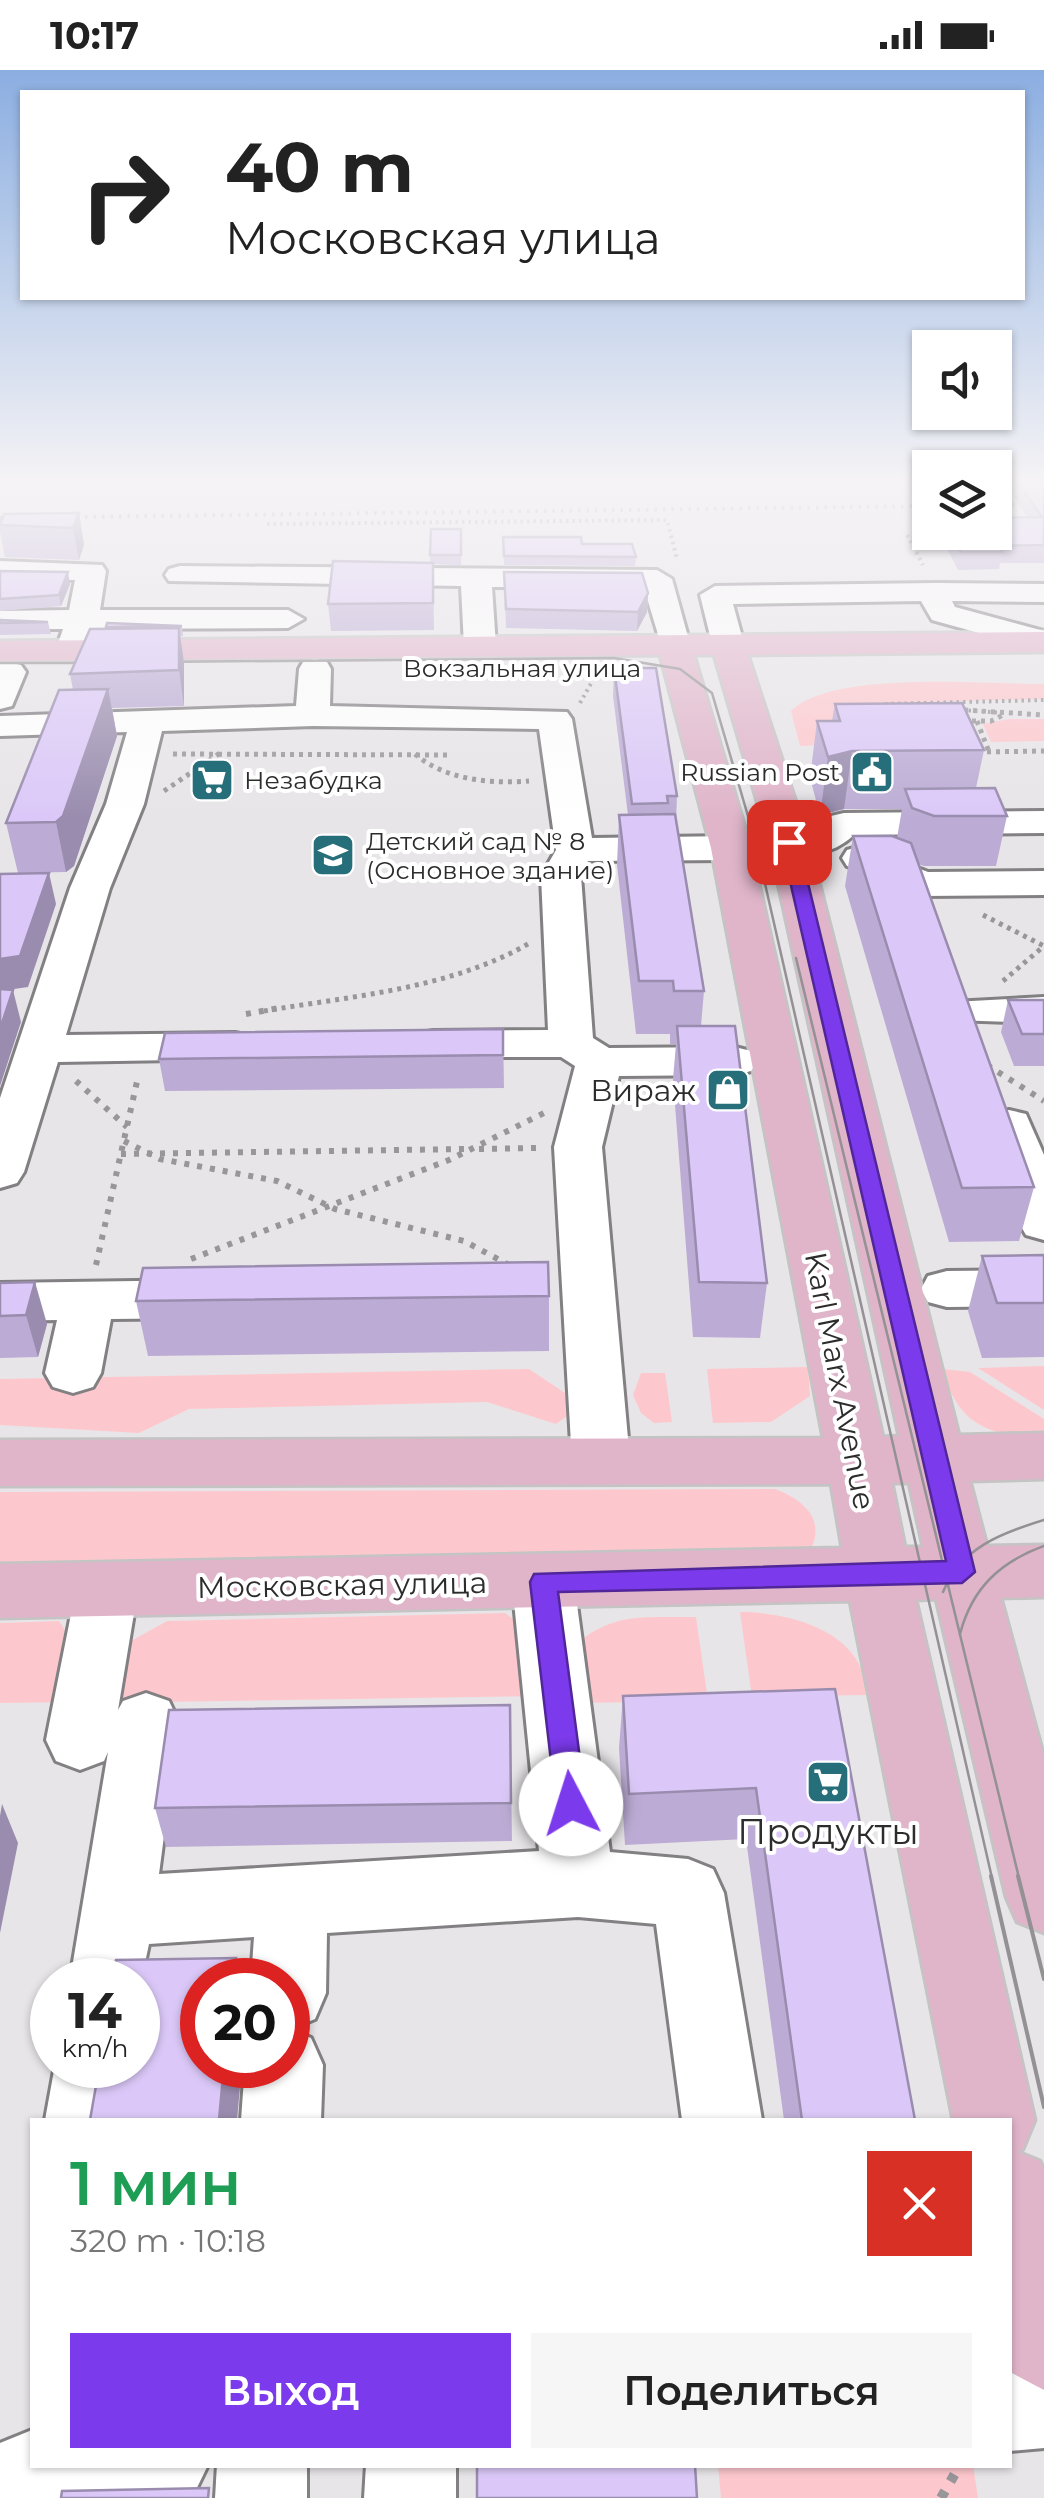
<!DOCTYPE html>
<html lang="ru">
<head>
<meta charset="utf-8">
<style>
  :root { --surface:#fff; --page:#f6f6f6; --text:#222; --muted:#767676; --accent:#7c3aed }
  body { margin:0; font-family:Montserrat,sans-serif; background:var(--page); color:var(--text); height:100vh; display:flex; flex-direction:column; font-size:38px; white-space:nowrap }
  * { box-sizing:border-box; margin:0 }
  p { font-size:32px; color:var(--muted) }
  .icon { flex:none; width:55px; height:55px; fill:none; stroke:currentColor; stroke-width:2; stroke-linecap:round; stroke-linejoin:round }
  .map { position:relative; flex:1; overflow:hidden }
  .drawer { position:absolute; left:30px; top:2048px; width:982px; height:350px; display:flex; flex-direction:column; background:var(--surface); border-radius:0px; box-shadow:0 2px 8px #0004 }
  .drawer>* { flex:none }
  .guide { position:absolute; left:20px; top:20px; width:1005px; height:210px; border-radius:0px; box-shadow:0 2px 8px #0004; background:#fff; color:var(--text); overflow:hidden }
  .fabs { position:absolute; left:912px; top:260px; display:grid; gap:20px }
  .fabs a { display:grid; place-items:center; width:100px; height:100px; border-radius:0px; background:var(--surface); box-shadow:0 2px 8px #0004; font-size:50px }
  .speed { position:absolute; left:30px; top:1888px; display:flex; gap:20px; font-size:50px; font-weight:700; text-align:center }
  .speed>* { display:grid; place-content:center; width:130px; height:130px; border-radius:50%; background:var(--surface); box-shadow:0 2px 8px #0004; line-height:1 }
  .speed small { font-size:25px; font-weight:400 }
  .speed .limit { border:15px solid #d22; background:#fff; color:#111 }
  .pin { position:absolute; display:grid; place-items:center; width:85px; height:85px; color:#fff; margin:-42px; border-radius:20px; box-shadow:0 5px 15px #0006 }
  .me { position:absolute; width:110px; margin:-55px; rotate:355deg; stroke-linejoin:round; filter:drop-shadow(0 0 8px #0008) }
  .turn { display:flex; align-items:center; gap:35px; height:210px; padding:0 40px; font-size:45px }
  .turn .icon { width:130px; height:130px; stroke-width:2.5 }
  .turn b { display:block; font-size:70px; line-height:85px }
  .round { display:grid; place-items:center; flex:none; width:105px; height:105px; border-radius:0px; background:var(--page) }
  .headline { display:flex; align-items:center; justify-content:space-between; height:170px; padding:0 40px }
  h1 { font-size:60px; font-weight:600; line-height:75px; color:#1e9e55 }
  .cta { display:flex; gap:20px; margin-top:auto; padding:20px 40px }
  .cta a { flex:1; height:115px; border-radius:0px; background:var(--accent); color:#fff; font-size:40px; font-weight:600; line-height:115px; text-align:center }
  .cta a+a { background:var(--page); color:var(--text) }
  .status { display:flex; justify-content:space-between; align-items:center; height:70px; padding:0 50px; background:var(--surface); direction:ltr }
  .status svg { height:28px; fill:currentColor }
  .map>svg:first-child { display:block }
  .green { fill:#fdc8cd }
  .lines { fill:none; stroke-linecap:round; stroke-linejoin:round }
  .minor-casing { stroke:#828082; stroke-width:6 }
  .major-casing { stroke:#c4c4c4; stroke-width:5 }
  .path-far3 { stroke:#989698; stroke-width:4; stroke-dasharray:2.5 4; stroke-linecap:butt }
  .path-far2 { stroke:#989698; stroke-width:5; stroke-dasharray:4 5; stroke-linecap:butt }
  .path-far1 { stroke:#989698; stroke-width:6; stroke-dasharray:5 8; stroke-linecap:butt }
  .path { stroke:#989698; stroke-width:10; stroke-dasharray:8 11; stroke-linecap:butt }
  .minor { fill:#fff; fill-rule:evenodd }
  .major { fill:#e0b5ca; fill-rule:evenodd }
  .tram-far1 { stroke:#939193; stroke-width:2.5 }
  .tram { stroke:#939193; stroke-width:4 }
  .rail { stroke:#939193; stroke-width:4; stroke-dasharray:2.5 6; stroke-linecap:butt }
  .wall { fill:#bcacd5 }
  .shaded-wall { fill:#998cae }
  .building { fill:#dbc8f8; stroke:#998cae; stroke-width:2.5 }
  .route { fill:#7c3aed; stroke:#51269a; stroke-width:2.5 }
  .labels { text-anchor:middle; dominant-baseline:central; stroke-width:8; stroke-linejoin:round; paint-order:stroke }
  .far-street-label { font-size:25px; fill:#2d2c2d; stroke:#fff }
  .far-poi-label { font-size:25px; fill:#2d2c2d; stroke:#fff; text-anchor:start }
  .poi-label { font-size:30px; fill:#2d2c2d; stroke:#fff; text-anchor:end }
  .street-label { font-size:30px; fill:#2d2c2d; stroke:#fff }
  .near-poi-label { font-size:35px; fill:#2d2c2d; stroke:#fff }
</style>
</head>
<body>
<div class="status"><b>10:17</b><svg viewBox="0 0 49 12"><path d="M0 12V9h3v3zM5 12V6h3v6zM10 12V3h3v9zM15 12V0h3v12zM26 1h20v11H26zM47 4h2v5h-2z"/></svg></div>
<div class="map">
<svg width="1044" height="2428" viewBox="0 0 1044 2428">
  <rect width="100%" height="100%" fill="#e8e5e8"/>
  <g class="green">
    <path d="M 1044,614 L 1044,629 L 876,633 L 823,675 L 800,676 L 791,641 C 832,600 984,614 1044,614 Z"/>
    <polygon points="1009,649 1044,649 1044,671 991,672 983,654"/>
    <polygon points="1044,1296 1044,1340 978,1298"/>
    <polygon points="808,1297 810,1326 771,1352 713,1353 707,1299"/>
    <polygon points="529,1299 568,1325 570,1344 556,1354 487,1332 189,1339 139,1363 0,1355 0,1309"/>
    <path d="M 942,1299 L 970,1302 L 1044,1349 L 1044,1372 C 987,1361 960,1359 942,1299 Z"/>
    <polygon points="641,1303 665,1303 672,1352 654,1353 641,1343 633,1325"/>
    <path d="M 775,1419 C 805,1430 828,1452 808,1484 L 0,1498 L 0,1422 Z"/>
    <path d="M 740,1542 C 779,1542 839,1555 859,1594 C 864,1603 865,1615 867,1625 L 752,1627 Z"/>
    <polygon points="505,1543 520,1554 543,1626 101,1633 124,1575 167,1551"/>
    <path d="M 696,1547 L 708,1631 L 576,1633 L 581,1570 C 618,1541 651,1548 696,1547 Z"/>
    <polygon points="59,1551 73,1573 69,1632 0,1633 0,1553"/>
    <polygon points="718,2395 973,2395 978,2428 721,2428"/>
  </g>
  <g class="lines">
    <defs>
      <g id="minor">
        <polygon points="0,491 102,495 106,501 100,540 288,540 304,549 288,558 95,559 83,586 72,589 56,579 63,559 0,559 0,541 69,540 75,510 0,509"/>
        <polygon points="180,496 657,500 672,509 690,574 685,581 663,581 644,518 492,517 496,576 480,586 464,576 461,516 169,511 165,505 169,499"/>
        <polygon points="936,513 1044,514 1044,532 952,531 955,537 1044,561 1044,581 932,550 921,531 733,534 744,574 728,584 712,574 700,525 715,516"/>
        <polygon points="315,589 327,592 331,599 330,636 567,642 572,649 592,768 731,766 745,770 750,778 745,786 731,790 588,791 581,806 593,968 609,978 735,977 751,981 758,991 751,1001 735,1005 619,1006 602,1077 630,1391 622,1407 601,1413 580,1407 572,1391 554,1077 575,996 561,987 433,987 417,984 411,974 417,964 433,961 548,960 541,806 556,780 539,659 313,656 162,661 144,734 110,818 66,965 235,963 251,966 257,976 251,986 235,989 58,992 24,1102 17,1113 0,1118 0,1028 70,818 106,734 127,662 0,666 0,646 296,636 299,599 303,592"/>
        <polygon points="9,592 21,595 26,602 12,636 0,639 0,594"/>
        <path d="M 1044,741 L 1044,763 L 854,765 C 831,786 805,788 775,780 L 770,772 L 775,764 L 814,760 L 831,746 L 844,743 Z"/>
        <polygon points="861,776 928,802 1044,801 1044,825 922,826 847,796 842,788 847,780"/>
        <polygon points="1044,927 1044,953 953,950 946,941 953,932"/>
        <polygon points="1009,1040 1026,1044 1044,1085 1044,1170 1026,1165 1019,1153 985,1055 992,1044"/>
        <polygon points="1044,1200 1044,1236 947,1237 928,1232 921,1219 928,1206 947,1201"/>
        <polygon points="205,1210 224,1216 231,1229 224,1242 205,1248 111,1249 101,1303 93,1317 73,1323 53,1317 45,1303 57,1250 0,1251 0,1213"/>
        <polygon points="543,1487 565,1494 574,1512 610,1782 688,1789 713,1799 724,1823 762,2050 682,2050 656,1854 578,1847 327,1863 326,1923 315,1949 291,1959 311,1968 323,1995 321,2050 241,2050 245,1995 288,1995 288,1910 251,1910 254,1867 149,1874 138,1926 138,1910 70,1910 108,1682 104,1691 80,1700 56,1691 46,1670 76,1519 85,1501 107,1493 129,1501 138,1519 118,1640 123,1631 146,1623 169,1631 179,1652 159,1804 539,1781 512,1512 521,1494"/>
        <polygon points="55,1995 133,1995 125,2050 45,2050"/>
        <polygon points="1044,2290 1044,2378 1010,2381 1010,2293"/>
        <polygon points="32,2360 32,2395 208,2395 192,2428 0,2428 0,2373"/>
        <polygon points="217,2395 307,2395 307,2428 215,2428"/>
        <polygon points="366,2395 456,2395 456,2428 364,2428"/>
      </g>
      <path id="major" d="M 1044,562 L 1044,582 L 748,585 L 809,772 L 959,1365 L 1044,1363 L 1044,1409 L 970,1411 L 987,1476 L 1044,1475 L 1044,1527 L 1001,1528 L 1044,1687 L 1044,1863 L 1017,1852 L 1006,1827 L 936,1529 L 916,1530 L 1035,2050 L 1023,2079 L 1018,2082 L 1040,2091 L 1044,2100 L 1044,2320 L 1010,2302 L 1010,2050 L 953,2050 L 850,1531 L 0,1548 L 0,1494 L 842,1478 L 831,1414 L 0,1416 L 0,1370 L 823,1368 L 711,778 L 660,585 L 0,591 L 0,571 ZM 694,585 L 714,585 L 769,772 L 899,1366 L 883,1367 L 751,778 ZM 892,1413 L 909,1413 L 923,1477 L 905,1477 Z"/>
    </defs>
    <use href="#minor" class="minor-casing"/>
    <use href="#major" class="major-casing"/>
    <g class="path-far3">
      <polyline points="267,454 667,450 677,489"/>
      <polyline points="907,465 923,495"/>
      <polyline points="580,633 593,610"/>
      <polyline points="885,634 1044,630"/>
      <polyline points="962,640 1005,643"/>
    </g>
    <g class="path-far2">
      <polyline points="964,640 1044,645"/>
      <polyline points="963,651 991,651 1003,645"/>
      <polyline points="977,651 989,682"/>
      <polyline points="978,682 1044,681"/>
      <polyline points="173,684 452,685"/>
      <path d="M 415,684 C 445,710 491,714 529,711"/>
      <polyline points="164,721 220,683"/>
      <polyline points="983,845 1044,876"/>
      <polyline points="1003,911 1044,876"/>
      <path d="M 264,941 C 352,926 449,919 528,874"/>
    </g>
    <g class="path-far1">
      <polyline points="246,944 279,938"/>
      <polyline points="987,995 1044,1031"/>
      <polyline points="76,1011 127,1057"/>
      <polyline points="124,1071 160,1089 277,1111 335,1139 464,1171 509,1195"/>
      <polyline points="479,1079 537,1078"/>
      <polyline points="121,1084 467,1079"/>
      <polyline points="191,1189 449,1090 544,1043"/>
      <polyline points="96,1195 138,1007"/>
    </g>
    <polyline class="path" points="941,2428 960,2395"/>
    <use href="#minor" class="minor"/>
    <use href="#major" class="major"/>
    <g class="tram-far1">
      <polyline points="155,592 614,588 680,599 712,623 755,770 992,1808"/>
      <polyline points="0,593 105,593"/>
      <polyline points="796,888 1019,1808"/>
      <path d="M 943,1522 C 961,1478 1001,1463 1044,1450"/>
      <path d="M 960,1564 C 972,1518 1000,1492 1044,1476"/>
    </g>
    <g class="tram">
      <polyline points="991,1806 1044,2037"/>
      <polyline points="1018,1806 1044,1909"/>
    </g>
    <g class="rail">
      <polyline points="995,435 1044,434"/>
      <polyline points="0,448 930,436"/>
    </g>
  </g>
  <g class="wall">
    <polygon points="1016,409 1044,409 1044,493 1000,493 999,499 958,500 940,465 941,462 995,462 1027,447 1013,426"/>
    <polygon points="79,443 84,475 79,490 5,487 0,462 0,452"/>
    <polygon points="461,459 461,495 433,494 434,560 331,561 328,534 430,493 430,485"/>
    <polygon points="503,467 582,474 636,487 635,496 504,495"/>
    <polygon points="0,501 70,514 61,536 0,541"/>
    <polygon points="504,502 648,523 647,542 637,561 506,558"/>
    <polygon points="0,550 48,552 51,564 0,565"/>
    <polygon points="182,556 183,566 180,566 184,593 184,636 112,638 117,666 74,796 66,802 18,803 6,753 73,620 70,604 106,559 106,557"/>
    <polygon points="614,598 677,726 676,751 704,921 701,956 767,1213 760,1268 693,1267 673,1009 676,974 670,974 670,964 636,964 617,795 619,745 628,745 613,626"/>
    <polygon points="835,634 984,680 976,718 1007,746 996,796 924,796 918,794 1034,1117 1019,1171 949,1172 845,816 853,766 897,768 902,739 844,739 820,745 810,708 817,651 832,651"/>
    <polygon points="1008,930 1044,930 1044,996 1014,996 1001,962"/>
    <polygon points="503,959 504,1018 165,1021 159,989"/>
    <polygon points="1044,1185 1044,1287 982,1288 968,1241 982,1186"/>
    <polygon points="0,1213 47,1254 38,1287 0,1288"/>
    <polygon points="549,1226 549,1281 148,1286 136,1231"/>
    <polygon points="835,1619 915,2050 784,2050 746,1769 625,1775 619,1678 623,1626"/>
    <polygon points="510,1635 512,1771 166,1777 155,1738"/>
  </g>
  <g class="shaded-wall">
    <polygon points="79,443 84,475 79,490 73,458"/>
    <polygon points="68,502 70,514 61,536 59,525"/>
    <polygon points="648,523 647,542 637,561 638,542"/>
    <polygon points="179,558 184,593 184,636 179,600"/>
    <polygon points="108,619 117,666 74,796 66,802 56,752"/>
    <polygon points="852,681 844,739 820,745 828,687"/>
    <polygon points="49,803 56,834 28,917 0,921 0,889"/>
    <polygon points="13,920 21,952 0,1016 0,959"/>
    <polygon points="35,1212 47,1254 38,1287 26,1245"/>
    <polygon points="2,1734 18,1773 0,1863 0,1746"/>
    <polygon points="236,1888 241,1910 233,1910"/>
    <polygon points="224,1995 242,1995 237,2050 219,2050"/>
  </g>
  <g class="building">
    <polygon points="1016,409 1044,409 1044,475 999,476 1002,482 961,482 951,462 995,462 995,448 1042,447"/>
    <polygon points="79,443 73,458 0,455 4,444"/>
    <polygon points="431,459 461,459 461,485 430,485"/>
    <polygon points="503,467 581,467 582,474 632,474 636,487 504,486"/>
    <polygon points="333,491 433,493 433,533 328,534"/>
    <polygon points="0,501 68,502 59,525 0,529"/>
    <polygon points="504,502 642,503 648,523 638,542 506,539"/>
    <polygon points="0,550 48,552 0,553"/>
    <polygon points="107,553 182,556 106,557"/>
    <polygon points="179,558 179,600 70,604 90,559"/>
    <polygon points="614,598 656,598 677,726 667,726 668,733 632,734"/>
    <polygon points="108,619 63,746 56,752 6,753 59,620"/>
    <polygon points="962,633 984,680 852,681 828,687 817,651 840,651 835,634"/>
    <polygon points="995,718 1007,746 934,746 912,738 905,719"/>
    <polygon points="675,744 704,921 674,921 673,911 639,911 619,745"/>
    <polygon points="853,766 892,766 911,773 1034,1117 962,1118"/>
    <polygon points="49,803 20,886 0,889 0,804"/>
    <polygon points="0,919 13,920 0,959"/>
    <polygon points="1008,930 1044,930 1044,964 1022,964"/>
    <polygon points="677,956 735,956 767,1213 699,1212"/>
    <polygon points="503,959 503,985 159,989 165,963"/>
    <polygon points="1044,1185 1044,1233 997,1233 982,1186"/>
    <polygon points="548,1192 549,1226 136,1231 143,1198"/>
    <polygon points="35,1212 26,1245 0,1246 0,1213"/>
    <polygon points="835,1619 915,2050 802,2050 756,1718 629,1724 623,1626"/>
    <polygon points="510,1635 511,1733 155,1738 169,1640"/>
    <polygon points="236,1888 233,1910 202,1910 202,1995 224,1995 219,2050 90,2050 97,2010 110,2007 112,1995 138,1995 138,1910 112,1910 116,1890"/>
    <polygon points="477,2395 695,2395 697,2428 477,2428"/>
    <polygon points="209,2418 208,2428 61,2428 62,2421"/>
  </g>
  <linearGradient id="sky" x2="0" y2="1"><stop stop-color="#8baee1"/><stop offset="0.55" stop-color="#f5f3f5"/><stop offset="1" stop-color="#f5f3f5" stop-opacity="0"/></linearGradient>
  <rect width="1044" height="748" fill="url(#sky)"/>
  <polygon class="route" points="789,768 798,772 975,1502 962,1513 558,1522 586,1734 582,1744 571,1748 560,1744 556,1734 530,1512 534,1504 946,1491 781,772"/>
  <defs>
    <symbol id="civic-square" viewBox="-11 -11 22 22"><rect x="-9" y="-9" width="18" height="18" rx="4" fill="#276e7b" stroke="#fff"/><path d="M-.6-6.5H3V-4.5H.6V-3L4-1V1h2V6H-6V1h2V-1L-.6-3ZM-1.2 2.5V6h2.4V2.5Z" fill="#fff"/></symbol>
    <symbol id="supermarket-square" viewBox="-11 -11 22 22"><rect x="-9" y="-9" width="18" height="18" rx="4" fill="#276e7b" stroke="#fff"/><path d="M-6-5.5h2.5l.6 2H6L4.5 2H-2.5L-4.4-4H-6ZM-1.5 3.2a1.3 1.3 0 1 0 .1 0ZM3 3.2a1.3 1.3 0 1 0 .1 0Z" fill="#fff"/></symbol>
    <symbol id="school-square" viewBox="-11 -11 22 22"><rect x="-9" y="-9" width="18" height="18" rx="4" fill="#276e7b" stroke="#fff"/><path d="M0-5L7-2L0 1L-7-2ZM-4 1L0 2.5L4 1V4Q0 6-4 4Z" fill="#fff"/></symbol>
    <symbol id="shop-square" viewBox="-11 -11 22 22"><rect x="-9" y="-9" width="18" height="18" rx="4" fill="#276e7b" stroke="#fff"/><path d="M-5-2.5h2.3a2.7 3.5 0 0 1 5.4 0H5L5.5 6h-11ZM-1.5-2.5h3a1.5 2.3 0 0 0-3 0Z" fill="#fff"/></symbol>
  </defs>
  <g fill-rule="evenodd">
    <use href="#civic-square" x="847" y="677" width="50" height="50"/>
    <use href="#supermarket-square" x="187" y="685" width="50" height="50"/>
    <use href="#school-square" x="308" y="760" width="50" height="50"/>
    <use href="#shop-square" x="703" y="995" width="50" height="50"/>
    <use href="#supermarket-square" x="803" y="1687" width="50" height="50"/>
  </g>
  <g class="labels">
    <g class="far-street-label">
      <text x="522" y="598">Вокзальная улица</text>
    </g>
    <g class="far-poi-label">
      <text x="840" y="702" text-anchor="end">Russian Post</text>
      <text x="244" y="710">Незабудка</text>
      <text x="366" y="771">Детский сад № 8<tspan x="366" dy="29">(Основное здание)</tspan></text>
    </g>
    <g class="poi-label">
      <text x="696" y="1020">Вираж</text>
    </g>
    <g class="street-label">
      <text transform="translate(840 1311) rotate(79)">Karl Marx Avenue</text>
      <text transform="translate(342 1515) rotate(-1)">Московская улица</text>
    </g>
    <g class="near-poi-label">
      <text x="828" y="1761">Продукты</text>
    </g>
  </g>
</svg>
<div class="fabs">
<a><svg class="icon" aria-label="sound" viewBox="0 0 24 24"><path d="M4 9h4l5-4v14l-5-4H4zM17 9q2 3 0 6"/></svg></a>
<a><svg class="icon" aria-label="layers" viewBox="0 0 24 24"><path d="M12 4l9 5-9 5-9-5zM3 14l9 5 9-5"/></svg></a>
</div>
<div class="speed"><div>14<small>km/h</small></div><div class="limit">20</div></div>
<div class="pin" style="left:789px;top:772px;background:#d93025"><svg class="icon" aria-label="arrive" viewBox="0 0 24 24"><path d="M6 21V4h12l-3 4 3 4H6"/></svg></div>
<svg class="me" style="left:571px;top:1734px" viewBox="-20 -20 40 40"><circle r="19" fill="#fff"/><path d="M0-13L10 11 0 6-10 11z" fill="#7c3aed"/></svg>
<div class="guide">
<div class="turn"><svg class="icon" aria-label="right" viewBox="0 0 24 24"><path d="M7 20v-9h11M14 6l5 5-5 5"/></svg><div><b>40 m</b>Московская улица</div></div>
</div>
<section class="drawer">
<div class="headline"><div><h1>1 мин</h1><p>320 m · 10:18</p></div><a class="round" style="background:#d93025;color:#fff"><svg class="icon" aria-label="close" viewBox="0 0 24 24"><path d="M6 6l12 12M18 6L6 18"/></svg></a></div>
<div class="cta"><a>Выход</a><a>Поделиться</a></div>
</section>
</div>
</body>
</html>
